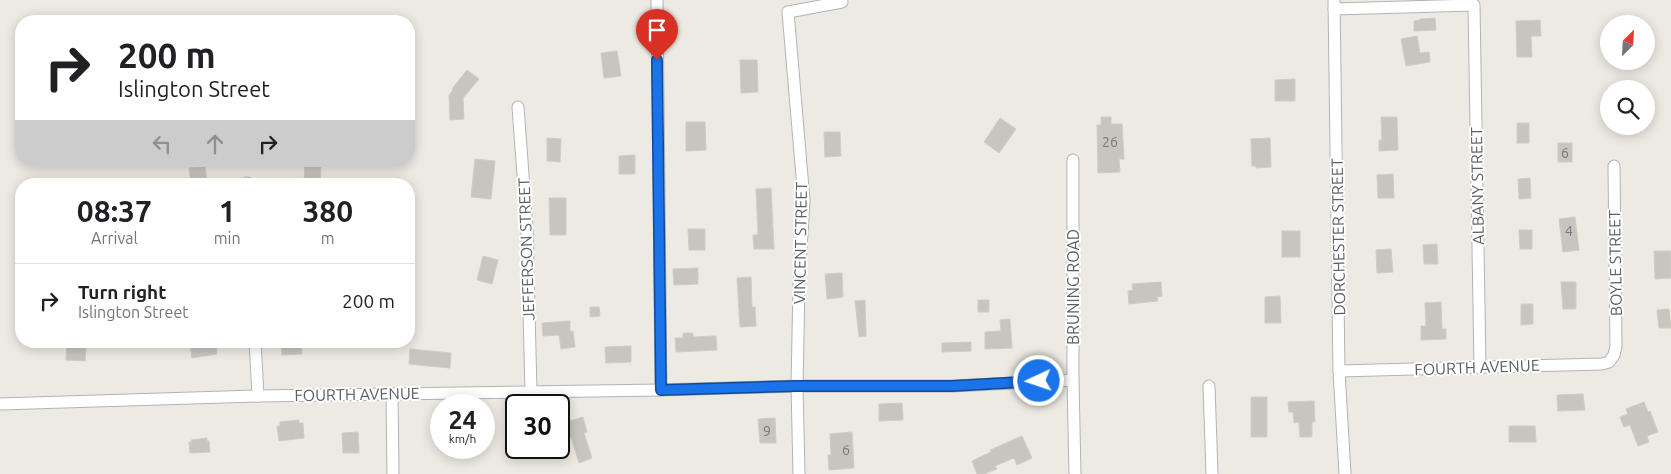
<!DOCTYPE html>
<html lang="en">
<head>
<meta charset="utf-8">
<style>
  :root { --surface:#fff; --page:#f6f6f6; --text:#202124; --muted:#757577; --line:#e0e0e0 }
  body { margin:0; font-family:Ubuntu,sans-serif; background:var(--page); color:var(--text); height:100vh; display:flex; flex-direction:column; font-size:19px; white-space:nowrap }
  * { box-sizing:border-box; margin:0 }
  p { font-size:16px; color:var(--muted) }
  .icon { flex:none; width:28px; height:28px; fill:none; stroke:currentColor; stroke-width:2; stroke-linecap:round; stroke-linejoin:round }
  .map { position:relative; flex:1; overflow:hidden }
  .sheet { position:absolute; left:15px; top:178px; width:400px; height:170px; display:flex; flex-direction:column; background:var(--surface); border-radius:20px; box-shadow:0 2px 12px #0003 }
  .sheet>* { flex:none }
  .banner { position:absolute; left:15px; top:15px; width:400px; height:152px; border-radius:20px; box-shadow:0 2px 12px #0003; background:#fff; color:var(--text); overflow:hidden }
  .needle { width:32px; rotate:24deg }
  .tools { position:absolute; left:1600px; top:15px; display:grid; gap:10px }
  .tools a { display:grid; place-items:center; width:55px; height:55px; border-radius:50%; background:var(--surface); box-shadow:0 2px 12px #0003; font-size:25px }
  .speed { position:absolute; left:430px; top:394px; display:flex; gap:10px; font-size:25px; font-weight:700; text-align:center }
  .speed>* { display:grid; place-content:center; width:65px; height:65px; border-radius:50%; background:var(--surface); box-shadow:0 2px 12px #0003; line-height:1 }
  .speed small { font-size:12px; font-weight:400 }
  .speed .limit { border:2px solid #111; border-radius:8px; background:#fff; color:#111 }
  .pin { position:absolute; display:grid; place-items:center; width:42px; height:42px; color:#fff; margin:-51px -21px; border-radius:50% 50% 50% 0; rotate:-45deg; box-shadow:0 0 5px #0007 }
  .pin .icon { rotate:45deg }
  .me { position:absolute; width:55px; margin:-28px; rotate:267deg; stroke-linejoin:round; filter:drop-shadow(0 0 4px #0008) }
  .turn { display:flex; align-items:center; gap:18px; height:105px; padding:0 20px; font-size:22px }
  .turn .icon { width:65px; height:65px; stroke-width:2.5 }
  .turn b { display:block; font-size:35px; line-height:42px }
  .lanes { display:flex; align-items:center; height:48px; padding:0 20px; background:#0003; justify-content:center; gap:25px; direction:ltr }
  .lanes .off { opacity:.35 }
  .eta { display:flex; justify-content:space-evenly; align-items:center; height:85px; text-align:center }
  .eta b { font-size:30px; font-weight:700; line-height:35px }
  ul { padding:0; list-style:none }
  li { display:flex; align-items:center; gap:15px; height:75px; padding:0 20px; border-top:1px solid var(--line) }
  li div { flex:1 }
  li b { display:block; font-size:19px }
  li em { font-style:normal }
  .map>svg:first-child { display:block }
  .building { fill:#c8c5c0; stroke:#d1ccc2 }
  .lines { fill:none; stroke-linecap:round; stroke-linejoin:round }
  .minor-casing { stroke:#b1b4b7; stroke-width:13 }
  .minor { stroke:#fff; stroke-width:11 }
  .route-casing { stroke:#114b97; stroke-width:12 }
  .route { stroke:#1a73e8; stroke-width:9 }
  .labels { text-anchor:middle; dominant-baseline:central; stroke-width:4; stroke-linejoin:round; paint-order:stroke }
  .number-label { font-size:14px; fill:#76787a }
  .street-label { font-size:16px; fill:#5b5f63; stroke:#fff }
</style>
</head>
<body>
<div class="map">
<svg width="1671" height="474" viewBox="0 0 1671 474">
  <rect width="100%" height="100%" fill="#edeae3"/>
  <g class="building">
    <polygon points="1435,18 1436,30 1414,31 1414,21 1420,20 1420,19"/>
    <polygon points="1540,20 1541,36 1531,36 1532,57 1517,57 1516,21"/>
    <polygon points="1417,36 1420,53 1429,52 1430,62 1406,66 1401,39"/>
    <polygon points="617,51 621,76 604,78 601,53"/>
    <polygon points="740,60 757,60 758,92 741,93"/>
    <polygon points="467,70 479,79 463,98 464,119 450,120 449,95 453,90 452,89"/>
    <polygon points="1295,79 1295,101 1275,101 1275,80"/>
    <polygon points="1101,117 1111,117 1111,124 1122,124 1124,159 1119,159 1120,172 1098,173 1097,125 1101,125"/>
    <polygon points="1381,117 1397,117 1398,150 1379,151 1379,140 1382,140"/>
    <polygon points="1000,118 1016,129 999,153 984,142"/>
    <polygon points="686,122 705,122 706,150 686,151"/>
    <rect x="1517" y="123" width="12" height="20"/>
    <polygon points="824,132 840,132 841,156 825,157"/>
    <polygon points="547,138 561,139 560,162 547,161"/>
    <polygon points="1270,138 1271,167 1256,168 1256,166 1252,166 1251,139"/>
    <rect x="1558" y="143" width="14" height="19"/>
    <polygon points="635,155 635,174 619,174 619,156"/>
    <polygon points="475,159 495,161 491,199 471,197"/>
    <polygon points="305,161 321,162 320,184 304,184"/>
    <polygon points="205,166 207,184 191,184 189,168"/>
    <polygon points="1393,174 1394,198 1378,198 1377,175"/>
    <polygon points="1530,178 1531,198 1519,199 1518,179"/>
    <polygon points="771,188 774,249 754,249 753,235 758,235 756,189"/>
    <polygon points="549,198 566,198 566,235 550,235"/>
    <polygon points="1575,217 1579,250 1563,252 1559,219"/>
    <polygon points="688,229 705,229 705,250 689,250"/>
    <polygon points="1519,230 1532,230 1532,249 1520,249"/>
    <rect x="1282" y="231" width="18" height="26"/>
    <polygon points="1437,244 1438,264 1424,264 1423,245"/>
    <polygon points="1391,249 1393,272 1377,273 1376,250"/>
    <polygon points="1654,251 1671,251 1671,278 1655,279"/>
    <polygon points="483,256 498,260 492,284 477,280"/>
    <polygon points="698,268 698,284 674,285 673,269"/>
    <polygon points="842,273 843,297 827,299 825,274"/>
    <polygon points="751,277 752,307 755,307 756,326 740,327 737,278"/>
    <polygon points="1161,282 1162,296 1157,297 1158,301 1129,304 1128,291 1133,290 1132,284"/>
    <polygon points="1561,282 1576,282 1576,309 1563,309"/>
    <polygon points="1280,296 1281,323 1265,323 1265,297"/>
    <polygon points="865,300 866,336 859,337 855,301"/>
    <rect x="978" y="300" width="11" height="12"/>
    <polygon points="1441,302 1442,329 1446,329 1446,339 1421,340 1421,326 1426,326 1425,303"/>
    <polygon points="1521,304 1533,304 1533,324 1521,325"/>
    <polygon points="590,307 599,307 600,316 590,317"/>
    <polygon points="1669,309 1671,328 1659,328 1657,310"/>
    <polygon points="1010,319 1012,348 985,349 985,332 1001,331 1000,320"/>
    <polygon points="570,321 570,331 573,331 575,347 561,349 559,335 543,336 542,323"/>
    <polygon points="683,333 693,333 693,337 716,336 717,350 676,352 675,338 683,338"/>
    <polygon points="67,341 78,341 78,346 86,347 85,361 66,360"/>
    <polygon points="189,341 216,341 217,354 192,358"/>
    <polygon points="281,341 301,341 302,354 282,355"/>
    <polygon points="971,342 971,351 942,352 942,343"/>
    <polygon points="631,346 631,362 606,363 605,347"/>
    <polygon points="410,349 451,353 450,368 409,364"/>
    <polygon points="1583,394 1585,410 1558,411 1557,395"/>
    <rect x="1251" y="397" width="16" height="40"/>
    <polygon points="1314,401 1315,422 1312,422 1312,437 1300,437 1299,422 1294,423 1293,412 1289,412 1288,402"/>
    <polygon points="1644,402 1648,412 1650,411 1658,432 1647,436 1649,442 1638,446 1630,425 1624,427 1620,417 1628,414 1626,409"/>
    <polygon points="902,403 903,420 879,421 879,404"/>
    <polygon points="583,417 587,432 584,433 592,458 579,463 571,437 564,439 560,424"/>
    <polygon points="775,418 776,443 760,443 758,419"/>
    <polygon points="299,420 299,423 303,423 304,438 279,441 277,426 280,426 280,422"/>
    <polygon points="1509,426 1535,426 1536,442 1509,442"/>
    <polygon points="358,432 359,453 343,453 342,433"/>
    <polygon points="852,432 854,468 829,470 828,455 831,455 830,434"/>
    <polygon points="1022,436 1032,458 1017,465 1014,458 995,466 997,469 984,474 977,474 972,461 991,452 990,450"/>
    <polygon points="207,438 207,441 209,441 210,452 190,453 189,442 192,442 191,440"/>
  </g>
  <g class="lines">
    <defs>
      <g id="minor">
        <polyline points="657,0 661,390"/>
        <polyline points="1334,0 1339,371 1345,474"/>
        <polyline points="1334,9 1474,5 1480,368"/>
        <polyline points="518,107 527,229 531,392"/>
        <polyline points="1073,160 1073,380 1075,474"/>
        <polyline points="247,183 247,184"/>
        <polyline points="255,341 258,396"/>
        <polyline points="1339,371 1602,364 1609,362 1614,355 1616,346 1614,166"/>
        <polyline points="1209,386 1212,474"/>
        <polyline points="392,394 393,474"/>
        <polyline points="0,404 258,396 661,390 797,386 952,386 1073,380"/>
        <polyline points="799,474 797,386 799,284 804,200 788,12 842,2"/>
      </g>
    </defs>
    <use href="#minor" class="minor-casing"/>
    <use href="#minor" class="minor"/>
  </g>
  <g class="lines">
    <defs>
      <polyline id="route" points="657,60 661,390 797,386 952,386 1039,381"/>
    </defs>
    <use href="#route" class="route-casing"/>
    <use href="#route" class="route"/>
  </g>
  <g class="labels">
    <g class="number-label">
      <text x="1110" y="142">26</text>
      <text x="1565" y="153">6</text>
      <text x="1569" y="231">4</text>
      <text x="767" y="431">9</text>
      <text x="846" y="450">6</text>
    </g>
    <g class="street-label">
      <text transform="translate(1477 186) rotate(-91)">ALBANY STREET</text>
      <text transform="translate(1338 237) rotate(-91)">DORCHESTER STREET</text>
      <text transform="translate(800 243) rotate(-89)">VINCENT STREET</text>
      <text transform="translate(526 249) rotate(-92)">JEFFERSON STREET</text>
      <text transform="translate(1615 263) rotate(-91)">BOYLE STREET</text>
      <text transform="translate(1073 287) rotate(-90)">BRUNING ROAD</text>
      <text transform="translate(1477 367) rotate(-2)">FOURTH AVENUE</text>
      <text transform="translate(357 394) rotate(-1)">FOURTH AVENUE</text>
    </g>
  </g>
</svg>
<div class="tools">
<a><svg class="needle" viewBox="-14 -14 28 28"><path d="M0-13l5 13h-10z" fill="#e53935"/><path d="M0 13l5-13h-10z" fill="#757577"/></svg></a>
<a><svg class="icon" aria-label="search" viewBox="0 0 24 24"><circle cx="10" cy="10" r="6"/><path d="M15 15l6 6"/></svg></a>
</div>
<div class="speed"><div>24<small>km/h</small></div><div class="limit">30</div></div>
<div class="pin" style="left:657px;top:60px;background:#d93025"><svg class="icon" aria-label="arrive" viewBox="0 0 24 24"><path d="M6 21V4h12l-3 4 3 4H6"/></svg></div>
<svg class="me" style="left:1039px;top:381px" viewBox="-20 -20 40 40"><circle r="17" fill="#1a73e8" stroke="#fff" stroke-width="3"/><path d="M0-11L8 9 0 5-8 9z" fill="#fff"/></svg>
<div class="banner">
<div class="turn"><svg class="icon" aria-label="right" viewBox="0 0 24 24"><path d="M7 20v-9h11M14 6l5 5-5 5"/></svg><div><b>200 m</b>Islington Street</div></div>
<div class="lanes"><svg class="icon off" aria-label="left" viewBox="0 0 24 24"><path d="M17 20v-9H6M10 6l-5 5 5 5"/></svg><svg class="icon off" aria-label="ahead" viewBox="0 0 24 24"><path d="M12 20V5M6 11l6-6 6 6"/></svg><svg class="icon" aria-label="right" viewBox="0 0 24 24"><path d="M7 20v-9h11M14 6l5 5-5 5"/></svg></div>
</div>
<section class="sheet">
<div class="eta">
<div><b>08:37</b><p>Arrival</p></div>
<div><b>1</b><p>min</p></div>
<div><b>380</b><p>m</p></div>
</div>
<ul>
<li><svg class="icon" aria-label="right" viewBox="0 0 24 24"><path d="M7 20v-9h11M14 6l5 5-5 5"/></svg><div><b>Turn right</b><p>Islington Street</p></div><em>200 m</em></li>
</ul>
</section>
</div>
</body>
</html>
